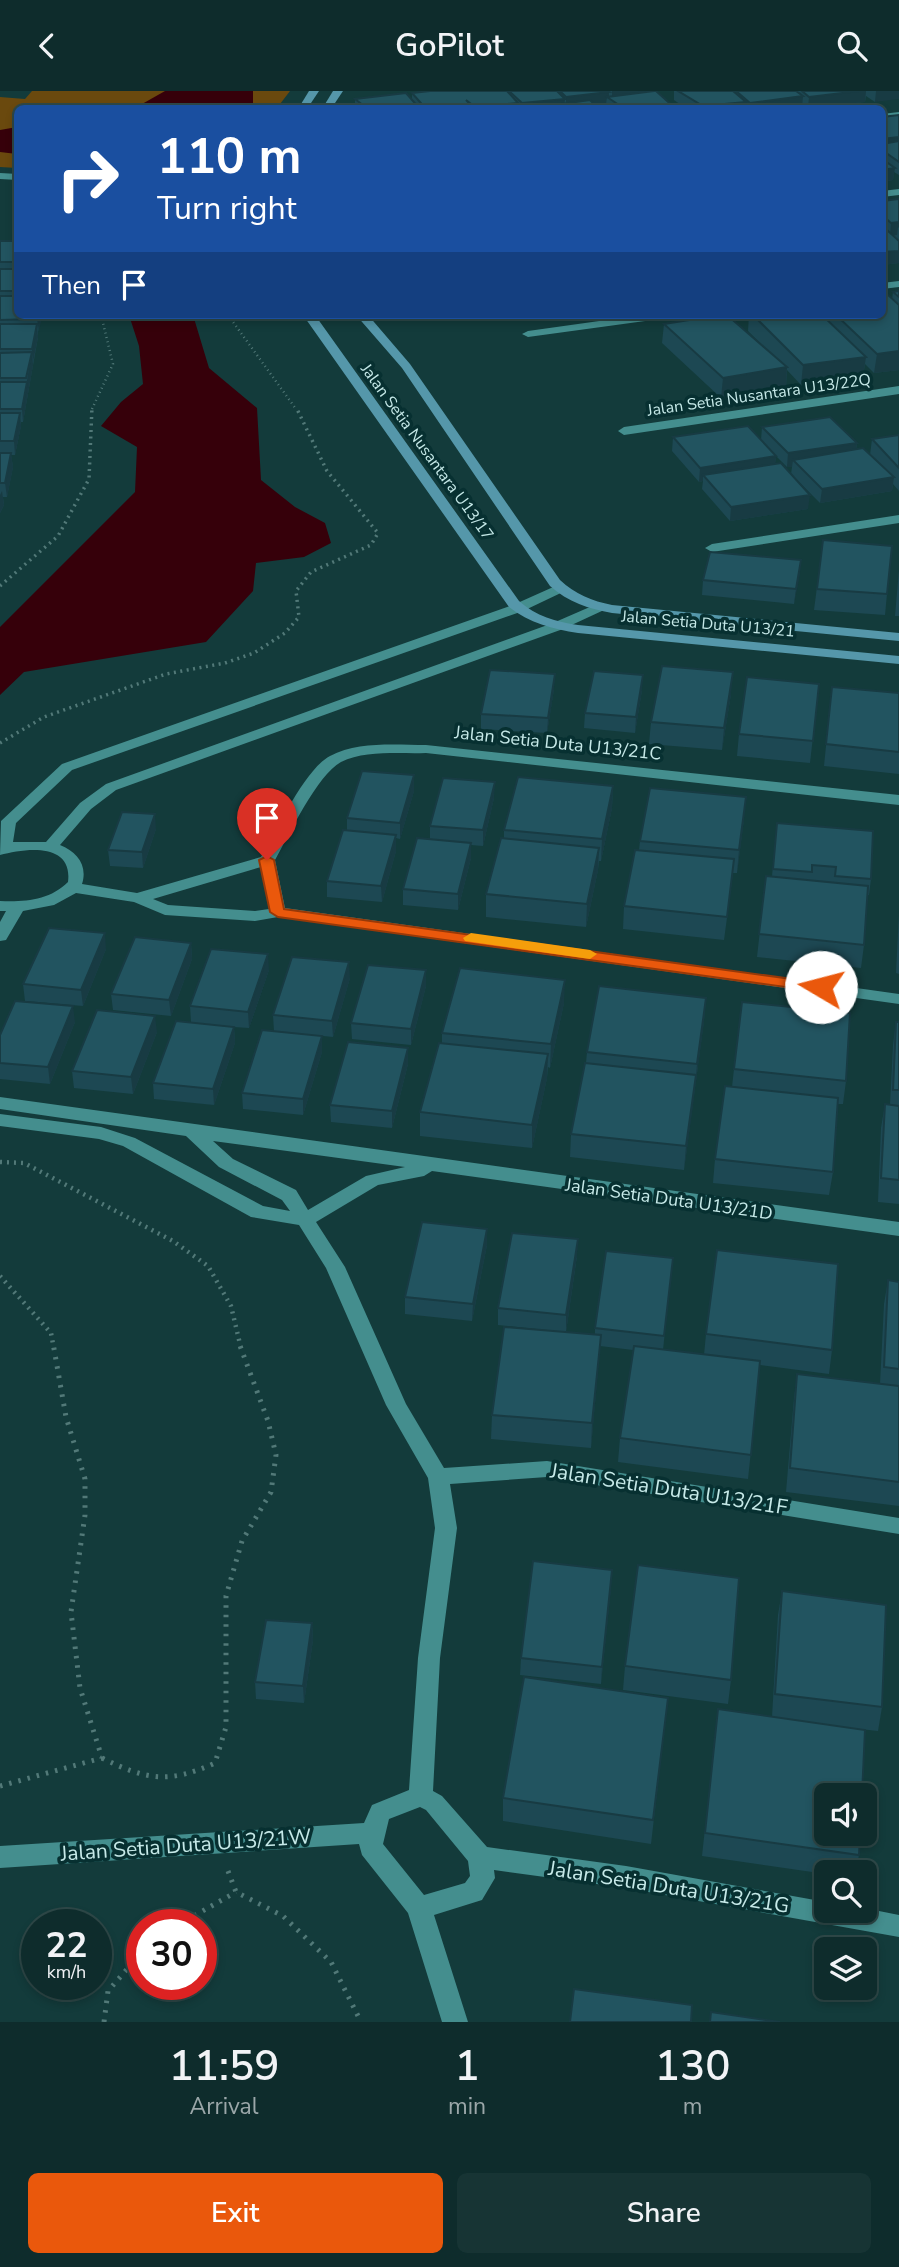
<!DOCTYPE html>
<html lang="en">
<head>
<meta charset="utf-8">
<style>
  :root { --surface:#0e2c2c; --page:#173434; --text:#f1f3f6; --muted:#9ba7a9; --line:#2e4848; --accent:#ea580c }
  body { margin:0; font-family:"Nunito Sans",sans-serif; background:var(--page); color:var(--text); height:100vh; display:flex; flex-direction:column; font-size:26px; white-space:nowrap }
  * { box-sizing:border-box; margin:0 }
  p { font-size:23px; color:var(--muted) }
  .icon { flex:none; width:38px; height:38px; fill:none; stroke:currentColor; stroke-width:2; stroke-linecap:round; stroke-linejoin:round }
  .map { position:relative; height:1931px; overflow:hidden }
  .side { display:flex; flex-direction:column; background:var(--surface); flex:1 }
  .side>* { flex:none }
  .hud { position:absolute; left:14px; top:14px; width:872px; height:214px; border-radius:10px; box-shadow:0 4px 10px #0003,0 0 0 2px var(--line); background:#1a4fa0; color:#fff; overflow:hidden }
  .controls { position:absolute; left:814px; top:1692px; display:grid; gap:14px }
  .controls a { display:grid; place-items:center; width:63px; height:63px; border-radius:10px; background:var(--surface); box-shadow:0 4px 10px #0003,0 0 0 2px var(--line); font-size:35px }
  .speed { position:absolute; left:21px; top:1818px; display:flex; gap:14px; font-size:35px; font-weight:700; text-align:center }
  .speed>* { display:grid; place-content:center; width:91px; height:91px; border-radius:50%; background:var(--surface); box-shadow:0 4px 10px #0003,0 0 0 2px var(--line); line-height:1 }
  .speed small { font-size:18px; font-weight:400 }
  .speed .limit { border:10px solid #d22; background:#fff; color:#111 }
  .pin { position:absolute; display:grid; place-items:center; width:60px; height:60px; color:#fff; margin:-72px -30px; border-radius:50% 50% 50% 0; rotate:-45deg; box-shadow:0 0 7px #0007 }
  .pin .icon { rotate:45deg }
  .me { position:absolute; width:77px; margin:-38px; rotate:278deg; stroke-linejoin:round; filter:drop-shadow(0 0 5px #0008) }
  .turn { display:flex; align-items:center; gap:24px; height:147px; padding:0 28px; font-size:32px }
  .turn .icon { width:91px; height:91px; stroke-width:2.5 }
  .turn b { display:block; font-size:49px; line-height:60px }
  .then { display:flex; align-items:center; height:66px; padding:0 28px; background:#0003; gap:14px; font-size:26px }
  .eta { display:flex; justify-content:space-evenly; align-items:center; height:119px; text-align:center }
  .eta b { font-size:42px; font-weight:600; line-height:49px }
  .action { display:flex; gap:14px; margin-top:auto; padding:14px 28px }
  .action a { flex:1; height:80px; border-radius:10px; background:var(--accent); color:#fff; font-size:28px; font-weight:600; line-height:80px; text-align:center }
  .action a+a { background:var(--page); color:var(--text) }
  header { display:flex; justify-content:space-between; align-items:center; height:91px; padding:0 28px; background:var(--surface); font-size:32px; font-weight:600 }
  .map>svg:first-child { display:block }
  .green { fill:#6a490e }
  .water { fill:#36000a }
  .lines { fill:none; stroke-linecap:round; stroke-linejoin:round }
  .path-far3 { stroke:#527978; stroke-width:2.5; stroke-dasharray:1 3.5; stroke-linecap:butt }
  .path-far2 { stroke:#527978; stroke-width:3.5; stroke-dasharray:2 4.5; stroke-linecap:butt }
  .path-far1 { stroke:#527978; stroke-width:4.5; stroke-dasharray:2 5; stroke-linecap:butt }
  .path { stroke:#527978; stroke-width:5; stroke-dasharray:2.5 7; stroke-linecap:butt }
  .street { fill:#448e8e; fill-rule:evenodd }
  .secondary { fill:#5597aa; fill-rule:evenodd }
  .wall { fill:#1d4853 }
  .shaded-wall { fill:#183b43 }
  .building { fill:#225460; stroke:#183b43; stroke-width:2 }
  .route { fill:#ea580c; stroke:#983908; stroke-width:2 }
  .slow { fill:#f59e0b }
  .labels { text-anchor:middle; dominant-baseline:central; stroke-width:7; stroke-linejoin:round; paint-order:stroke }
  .far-street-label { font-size:16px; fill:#c6e9e8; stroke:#073031 }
  .street-label { font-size:18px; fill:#c6e9e8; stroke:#073031 }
  .near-street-label { font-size:21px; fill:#c6e9e8; stroke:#073031 }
</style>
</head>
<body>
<header><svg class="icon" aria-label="back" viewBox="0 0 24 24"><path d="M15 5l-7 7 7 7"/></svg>GoPilot<svg class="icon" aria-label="search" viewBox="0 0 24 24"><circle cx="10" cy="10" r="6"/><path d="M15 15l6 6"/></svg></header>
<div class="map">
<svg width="899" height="1931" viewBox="0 0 899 1931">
  <rect width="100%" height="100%" fill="#133b3b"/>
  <polygon class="green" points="32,0 290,0 277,17 18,18 17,77 0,76 0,6 25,8"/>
  <g class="water">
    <polygon points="165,0 253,0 253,14 242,18 135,17"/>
    <polygon points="17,36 17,63 0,61 0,39"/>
    <polygon points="129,224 193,224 209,277 257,317 261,389 295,416 325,432 331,452 304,466 256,472 253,500 206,551 24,581 0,604 0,536 135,401 137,356 101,335 121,311 143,293 139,255"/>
  </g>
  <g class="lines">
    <g class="path-far3">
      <polyline points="228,224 296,318"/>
      <polyline points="92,318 113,273 101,224"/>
    </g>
    <g class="path-far2">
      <polyline points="0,495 58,445 89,388 92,316"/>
      <polyline points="0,652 44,626 166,583 225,572 254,562 285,542 299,526 296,500 311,481 371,454 378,442 327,380 296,316"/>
    </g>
    <g class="path-far1">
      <polyline points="0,1071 24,1072 173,1150 208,1175 231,1215 240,1253"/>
      <polyline points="0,1185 51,1242 53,1253"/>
    </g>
    <g class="path">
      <path d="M 102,1667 C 146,1689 169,1693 215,1672 L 226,1636 L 226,1505 L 242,1450 L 271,1401 L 276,1364 L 268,1330 L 239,1252"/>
      <polyline points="0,1695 102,1667 80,1597 71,1521 85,1424 85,1388 66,1326 53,1252"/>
      <polyline points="228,1780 236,1801 283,1825 331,1871 361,1931"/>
      <polyline points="178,1834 236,1801"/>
      <polyline points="104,1931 108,1900 142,1861"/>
    </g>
    <g class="street">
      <polygon points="899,21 899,27 882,29 882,23"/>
      <polygon points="0,82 18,83 18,89 0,88"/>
      <polygon points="899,98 899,104 882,106 882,100"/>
      <polygon points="899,190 899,196 882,198 882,192"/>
      <polygon points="642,224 673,224 667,227 528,246 522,243 528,240"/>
      <polygon points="899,295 899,303 624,344 618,340 624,336"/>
      <polygon points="899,424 899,432 712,461 705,457 712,453"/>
      <path d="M 560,493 L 565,494 L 565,500 L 523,520 L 72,679 L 16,732 L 13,751 L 46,751 L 80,712 L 106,693 L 553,532 L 599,512 L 604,513 L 604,519 L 563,538 L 116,699 L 91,718 L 60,754 C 77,761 88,774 82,793 L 137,802 L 261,766 C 277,739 305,678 330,665 C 358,650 396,654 426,654 L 899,704 L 899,714 L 426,662 C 400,663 365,659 341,671 C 317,684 289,744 275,769 L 285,817 L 899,903 L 899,913 L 278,826 L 255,830 L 165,824 L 134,811 L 76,802 L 54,814 L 23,820 L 6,849 L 0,850 L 0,831 L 6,820 L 0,820 L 0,810 C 26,811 50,809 68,791 C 73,751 26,757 0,764 L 1,730 L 62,673 L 513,514 ZM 261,776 L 269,818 L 255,820 L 168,814 L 153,808 Z"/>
      <path d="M 0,1006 L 899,1131 L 899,1145 L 432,1080 L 424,1085 L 378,1094 L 316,1131 L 345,1176 L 406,1313 L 444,1377 L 547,1370 L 899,1427 L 899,1443 L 547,1386 L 450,1393 L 457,1437 L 440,1567 L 433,1700 L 442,1705 L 487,1756 L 626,1775 L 826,1811 L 826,1820 L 864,1820 L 864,1817 L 899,1824 L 899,1846 L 626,1797 L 494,1779 L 495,1787 L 482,1809 L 434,1824 L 468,1931 L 442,1931 L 408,1822 L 362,1764 L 359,1753 L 0,1777 L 0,1755 L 364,1732 L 372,1714 L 409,1699 L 418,1567 L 435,1437 L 428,1387 L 386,1314 L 326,1177 L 299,1134 L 251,1126 L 123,1055 L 99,1048 L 0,1035 L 0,1023 L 101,1036 L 135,1047 L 263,1115 L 290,1120 L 282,1109 L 219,1076 L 186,1045 L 0,1018 ZM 213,1050 L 405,1076 L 366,1085 L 308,1119 L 296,1099 L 233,1068 ZM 420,1716 L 426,1719 L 468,1770 L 470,1785 L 465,1792 L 424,1804 L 383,1753 L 389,1728 Z"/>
    </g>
    <g class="secondary">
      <polygon points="309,0 319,0 307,18 298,18"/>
      <polygon points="333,0 343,0 331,18 322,18"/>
      <path d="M 303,224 L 315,224 L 519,510 C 536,525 556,531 578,534 L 899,565 L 899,573 L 578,542 C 553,538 529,532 509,516 Z"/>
      <path d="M 356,224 L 368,224 L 410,273 L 560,489 C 575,503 592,510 612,514 L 899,542 L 899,550 L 612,522 C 589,518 568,511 550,495 L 402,277 Z"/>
    </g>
  </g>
  <g class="wall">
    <polygon points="430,0 656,0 676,18 606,18 606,13 596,14 599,18 355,18 355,8 412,8 412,2"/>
    <polygon points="674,0 899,0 875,11 866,5 865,11 808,17 803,13 802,17 798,18 687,18 674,9"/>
    <polygon points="899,24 899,84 894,81 893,89 882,91 882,26"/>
    <polygon points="899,108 899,172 882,174 882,110"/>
    <polygon points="0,150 18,150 18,224 42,224 38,241 38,246 23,331 21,331 21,335 15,364 11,364 13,376 7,406 3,406 4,414 0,422"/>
    <polygon points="899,200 899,279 874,282 865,273 863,285 801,294 787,279 786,296 721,307 662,252 664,233 766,258 748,240 749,224 882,224 892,208 893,201"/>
    <polygon points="762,336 857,352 856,359 870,364 872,348 899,344 899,400 893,393 892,400 820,412 791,383 792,376 787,376 776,365 775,373 808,418 730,430 702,398 703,390 699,391 672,360 673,346 761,349"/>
    <polygon points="823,449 887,503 885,524 814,519"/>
    <polygon points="801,469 794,513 702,504 703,489"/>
    <polygon points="899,479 899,525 895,525"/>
    <polygon points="819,593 810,672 737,665 739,643"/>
    <polygon points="832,596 899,602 899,683 824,675"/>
    <polygon points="554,598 547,642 481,638 481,623"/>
    <polygon points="642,599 635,642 584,637 585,622"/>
    <polygon points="731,603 722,659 649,653 651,631"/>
    <polygon points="613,695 612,717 601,770 599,770 598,779 586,836 486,826 486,803 504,747 504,739"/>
    <polygon points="414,700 400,748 396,747 396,760 382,811 327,806 327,790 347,740 347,727"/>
    <polygon points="494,707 483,755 471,754 471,767 458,819 403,814 403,798 430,748 430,735"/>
    <polygon points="744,728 737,782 733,782 724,849 623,838 624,815 639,759 640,750"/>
    <polygon points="777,732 871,788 869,804 867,804 864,854 861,877 757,866 766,785 772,785"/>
    <polygon points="156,738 143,777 110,775 108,759"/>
    <polygon points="899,822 899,883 896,882"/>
    <polygon points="191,852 192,868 171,925 113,919 111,903"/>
    <polygon points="106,858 83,915 25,910 23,893"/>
    <polygon points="269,879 249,937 234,936 235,952 214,1014 154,1008 153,992 191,931 190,915"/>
    <polygon points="426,879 426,895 411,954 352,948 351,932"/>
    <polygon points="350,887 333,946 285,941 322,961 303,1024 243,1018 242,1002 274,940 273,924"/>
    <polygon points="706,907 704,930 684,1079 570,1066 571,1043 586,972 587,961"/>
    <polygon points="564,912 550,977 548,976 547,987 532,1057 420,1045 420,1021 442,952 442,942"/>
    <polygon points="75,931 50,993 0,988 0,944"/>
    <polygon points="896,931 899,931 899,1113 878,1111 881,1037 885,1013 890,1014 893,954"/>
    <polygon points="157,941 133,1003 74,997 72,980"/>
    <polygon points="408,973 392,1037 331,1031 330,1014"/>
    <polygon points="734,978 846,990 843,1013 837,1013 833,1081 829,1104 713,1092 715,1068 732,996"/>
    <polygon points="487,1154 472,1230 405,1223 405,1206"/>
    <polygon points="577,1165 566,1241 498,1234 498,1217"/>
    <polygon points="671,1184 663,1259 704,1264 706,1243 832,1259 829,1283 760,1274 748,1388 618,1371 620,1347 633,1259 600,1255 591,1357 491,1348 492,1324 595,1244 595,1237"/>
    <polygon points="888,1189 899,1191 899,1415 786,1401 794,1307 797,1283 880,1293 884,1213"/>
    <polygon points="611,1496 601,1593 520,1584 521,1567"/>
    <polygon points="782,1500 882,1616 878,1640 842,1636 859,1764 856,1782 826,1782 826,1783 702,1765 718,1618 772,1626 778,1524"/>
    <polygon points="312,1532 313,1549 304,1612 256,1608 255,1591"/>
    <polygon points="625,1575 731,1589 728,1613 623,1599"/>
    <polygon points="668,1607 651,1753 503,1730 503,1707"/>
  </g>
  <g class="shaded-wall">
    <polygon points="612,0 654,0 612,9"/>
    <polygon points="859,0 866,0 865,11 808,17 809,6"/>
    <polygon points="876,0 899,0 899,8 875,11"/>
    <polygon points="609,1 609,7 607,6 606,13 566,18 566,6"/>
    <polygon points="803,5 802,17 750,18 750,12"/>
    <polygon points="565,8 564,18 540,16 540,18 522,18 522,12"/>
    <polygon points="746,11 745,18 703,18 703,15"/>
    <polygon points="518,12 518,18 475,18 475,16"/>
    <polygon points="899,46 899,58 882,59 882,48"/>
    <polygon points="895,77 893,89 882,91 882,79"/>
    <polygon points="899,131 899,137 898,136 897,144 890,145 891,132"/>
    <polygon points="899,160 899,172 882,174 882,161"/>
    <polygon points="38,224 42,224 39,241 37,228"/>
    <polygon points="37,233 38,246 33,271 32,258"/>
    <polygon points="899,260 899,279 874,282 877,263"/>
    <polygon points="32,261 33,274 23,331 22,318"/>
    <polygon points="866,266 863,285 801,294 803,274"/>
    <polygon points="787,276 786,296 721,307 723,287"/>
    <polygon points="20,322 21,335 15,364 14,350"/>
    <polygon points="857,352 855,365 793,369 792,376 787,376 788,362"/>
    <polygon points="11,362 13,376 7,406 5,392"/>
    <polygon points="776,365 775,379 703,384 703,390 699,391 700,377"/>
    <polygon points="894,386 892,400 820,412 822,398"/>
    <polygon points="2,400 4,414 0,422 0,404"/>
    <polygon points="810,404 808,418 730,430 731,416"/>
    <polygon points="801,469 800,484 794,513 796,498"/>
    <polygon points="733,581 731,603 722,659 724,637"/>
    <polygon points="555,583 554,598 547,642 548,627"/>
    <polygon points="643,584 642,599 635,642 636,626"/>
    <polygon points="414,684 414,700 400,748 400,732"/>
    <polygon points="495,691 494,707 483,755 483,739"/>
    <polygon points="613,695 612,717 601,770 602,748"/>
    <polygon points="746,706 744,728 737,782 739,759"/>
    <polygon points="155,723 156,738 143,777 142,761"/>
    <polygon points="396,744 396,760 382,811 381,795"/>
    <polygon points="471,752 471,767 458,819 458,803"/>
    <polygon points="599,757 598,779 586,836 587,813"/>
    <polygon points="105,842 106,858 83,915 81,899"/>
    <polygon points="191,852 192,868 171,925 169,909"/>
    <polygon points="268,863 269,879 249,937 248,921"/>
    <polygon points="349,871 350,887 333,946 332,930"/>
    <polygon points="426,879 426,895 411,954 411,938"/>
    <polygon points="565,889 564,912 550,977 551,953"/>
    <polygon points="706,907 704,930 695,997 697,973"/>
    <polygon points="73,915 75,931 50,993 48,976"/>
    <polygon points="155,925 157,941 133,1003 131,986"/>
    <polygon points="234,936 235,952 214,1014 213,998"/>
    <polygon points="322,945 322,961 303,1024 303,1008"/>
    <polygon points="408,957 408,973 392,1037 392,1020"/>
    <polygon points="548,963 547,987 532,1057 532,1034"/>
    <polygon points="696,984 694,1007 684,1079 686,1055"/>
    <polygon points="487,1138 487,1154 472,1230 473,1213"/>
    <polygon points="578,1148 577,1165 566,1241 566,1224"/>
    <polygon points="601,1244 599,1268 591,1357 592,1332"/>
    <polygon points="612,1479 611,1496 601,1593 602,1576"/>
    <polygon points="312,1532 313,1549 304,1612 303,1595"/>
  </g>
  <g class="building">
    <polygon points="430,0 507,0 518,12 475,16 466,9 473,16 459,18 426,18 412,2"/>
    <polygon points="509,0 557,0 565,8 522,12"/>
    <polygon points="560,0 607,0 609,1 566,6"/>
    <polygon points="654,0 656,0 676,18 625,18 607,6"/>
    <polygon points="678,0 733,0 746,11 703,15"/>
    <polygon points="736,0 796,0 803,5 750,12"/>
    <polygon points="802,0 859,0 809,6"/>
    <polygon points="406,2 420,18 368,18 355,8"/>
    <polygon points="590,9 599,18 543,18 540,16"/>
    <polygon points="899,24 899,46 882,48 882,26"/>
    <polygon points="899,50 899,71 882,59 882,53"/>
    <polygon points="882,68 895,77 882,79"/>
    <polygon points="899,108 899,131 891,132 882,124 882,110"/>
    <polygon points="882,139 887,139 899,150 899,160 882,161"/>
    <rect x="0" y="150" width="18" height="21"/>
    <rect x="0" y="178" width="18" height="22"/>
    <polygon points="899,200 899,206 893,201"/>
    <polygon points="886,202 899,214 899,260 877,263 836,224 882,224 882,203"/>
    <polygon points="0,205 18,205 18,224 38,224 37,228 0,229"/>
    <polygon points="721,224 727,224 787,276 723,287 664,233"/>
    <polygon points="753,224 822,224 866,266 803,274"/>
    <polygon points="0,233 37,233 32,258 0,258"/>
    <polygon points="32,261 26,287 0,287 0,262"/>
    <polygon points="0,291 27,291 22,318 0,318"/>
    <polygon points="0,322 20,322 14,350 0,350"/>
    <polygon points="830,326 857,352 788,362 762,336"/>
    <polygon points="748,335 776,365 700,377 673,346"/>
    <polygon points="899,344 899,377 872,348"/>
    <polygon points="863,357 894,386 822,398 793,369"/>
    <polygon points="0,362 11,362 5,392 0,392"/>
    <polygon points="781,372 810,404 731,416 703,384"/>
    <polygon points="823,449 892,455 887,503 817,498"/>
    <polygon points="710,461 801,469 796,498 703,489"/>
    <polygon points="662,575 733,581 724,637 651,631"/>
    <polygon points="490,579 555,583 548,627 481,623"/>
    <polygon points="594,580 643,584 636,626 585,622"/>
    <polygon points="747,586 819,593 813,650 739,643"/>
    <polygon points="832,596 899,602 899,661 826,653"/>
    <polygon points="362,680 414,684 400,732 347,727"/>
    <polygon points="518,686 613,695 602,748 504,739"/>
    <polygon points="443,687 495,691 483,739 430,735"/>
    <polygon points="650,697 746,706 739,759 640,750"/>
    <polygon points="122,721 155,723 142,761 108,759"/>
    <polygon points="777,732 873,740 871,788 835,785 836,776 812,774 812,781 773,778"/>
    <polygon points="343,739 396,744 381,795 327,790"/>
    <polygon points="417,747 471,752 458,803 403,798"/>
    <polygon points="501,747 599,757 587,813 486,803"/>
    <polygon points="635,759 734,768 727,826 624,815"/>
    <polygon points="766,785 868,795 864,854 759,843"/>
    <polygon points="49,837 105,842 81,899 23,893"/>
    <polygon points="135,846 191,852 169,909 111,903"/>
    <polygon points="211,858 268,863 248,921 190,915"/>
    <polygon points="292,866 349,871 332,930 273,924"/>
    <polygon points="368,874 426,879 411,938 351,932"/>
    <polygon points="460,877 565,889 551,953 442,942"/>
    <polygon points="599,895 706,907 697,973 587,961"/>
    <polygon points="15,910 73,915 48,976 0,972 0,944"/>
    <polygon points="742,911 850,922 846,990 734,978"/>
    <polygon points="97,919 155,925 131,986 72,980"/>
    <polygon points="176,930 234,936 213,998 153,992"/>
    <polygon points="896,931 899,931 899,999 893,999"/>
    <polygon points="262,939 322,945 303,1008 242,1002"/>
    <polygon points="348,951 408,957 392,1020 330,1014"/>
    <polygon points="439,952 548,963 532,1034 420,1021"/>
    <polygon points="585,972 696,984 686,1055 571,1043"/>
    <polygon points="725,995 838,1007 833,1081 715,1068"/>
    <polygon points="885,1013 899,1015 899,1089 881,1087"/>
    <polygon points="422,1131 487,1138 473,1213 405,1206"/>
    <polygon points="512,1142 578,1148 566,1224 498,1217"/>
    <polygon points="717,1159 838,1173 832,1259 706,1243"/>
    <polygon points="606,1160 673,1167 664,1245 595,1237"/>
    <polygon points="888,1189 899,1191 899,1278 884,1276"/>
    <polygon points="504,1236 601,1244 592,1332 492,1324"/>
    <polygon points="634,1255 760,1270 751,1364 620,1347"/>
    <polygon points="797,1283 899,1295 899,1391 790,1377"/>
    <polygon points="533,1470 612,1479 602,1576 521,1567"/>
    <polygon points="638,1474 739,1487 731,1589 625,1575"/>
    <polygon points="782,1500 886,1514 882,1616 775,1603"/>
    <polygon points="266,1529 312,1532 303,1595 255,1591"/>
    <polygon points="524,1586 668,1607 653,1729 503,1707"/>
    <polygon points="718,1618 865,1639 862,1704 826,1704 826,1743 860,1743 859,1764 705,1742"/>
    <polygon points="574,1898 692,1914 691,1931 570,1931"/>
    <polygon points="711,1921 780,1931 710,1931"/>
  </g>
  <polygon class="route" points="267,765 274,769 284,818 821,892 829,896 821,901 278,826 270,821 259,769"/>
  <polygon class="slow" points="471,842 590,859 597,863 590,868 465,850 463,847"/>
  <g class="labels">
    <g class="far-street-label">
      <text transform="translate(759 304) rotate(-8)">Jalan Setia Nusantara U13/22Q</text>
      <text transform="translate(427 361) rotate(54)">Jalan Setia Nusantara U13/17</text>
      <text transform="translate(708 533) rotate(5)">Jalan Setia Duta U13/21</text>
    </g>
    <g class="street-label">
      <text transform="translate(558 652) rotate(6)">Jalan Setia Duta U13/21C</text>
      <text transform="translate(669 1108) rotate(8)">Jalan Setia Duta U13/21D</text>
    </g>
    <g class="near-street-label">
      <text transform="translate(669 1398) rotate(9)">Jalan Setia Duta U13/21F</text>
      <text transform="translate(186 1754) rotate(-4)">Jalan Setia Duta U13/21W</text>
      <text transform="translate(669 1796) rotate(9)">Jalan Setia Duta U13/21G</text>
    </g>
  </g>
</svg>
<div class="controls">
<a><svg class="icon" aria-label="sound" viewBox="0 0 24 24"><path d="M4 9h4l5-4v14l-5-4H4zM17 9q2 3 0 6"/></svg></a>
<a><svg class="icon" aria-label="search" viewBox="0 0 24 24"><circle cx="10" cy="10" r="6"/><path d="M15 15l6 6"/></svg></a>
<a><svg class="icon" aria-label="layers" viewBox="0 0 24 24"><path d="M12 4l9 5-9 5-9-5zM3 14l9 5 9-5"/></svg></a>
</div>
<div class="speed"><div>22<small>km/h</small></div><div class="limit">30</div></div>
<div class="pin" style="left:267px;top:769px;background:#d93025"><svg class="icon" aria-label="arrive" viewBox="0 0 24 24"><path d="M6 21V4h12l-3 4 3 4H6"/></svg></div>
<svg class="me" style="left:821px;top:896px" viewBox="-20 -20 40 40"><circle r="19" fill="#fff"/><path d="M0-13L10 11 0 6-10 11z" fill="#ea580c"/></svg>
<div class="hud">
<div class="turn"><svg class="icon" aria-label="right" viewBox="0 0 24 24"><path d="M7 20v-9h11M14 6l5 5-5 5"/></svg><div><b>110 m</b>Turn right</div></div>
<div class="then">Then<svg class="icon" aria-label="arrive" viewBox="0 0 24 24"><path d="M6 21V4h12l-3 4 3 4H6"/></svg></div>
</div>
</div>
<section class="side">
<div class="eta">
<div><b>11:59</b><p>Arrival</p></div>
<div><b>1</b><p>min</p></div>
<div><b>130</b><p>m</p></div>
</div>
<div class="action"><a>Exit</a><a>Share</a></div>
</section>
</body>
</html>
